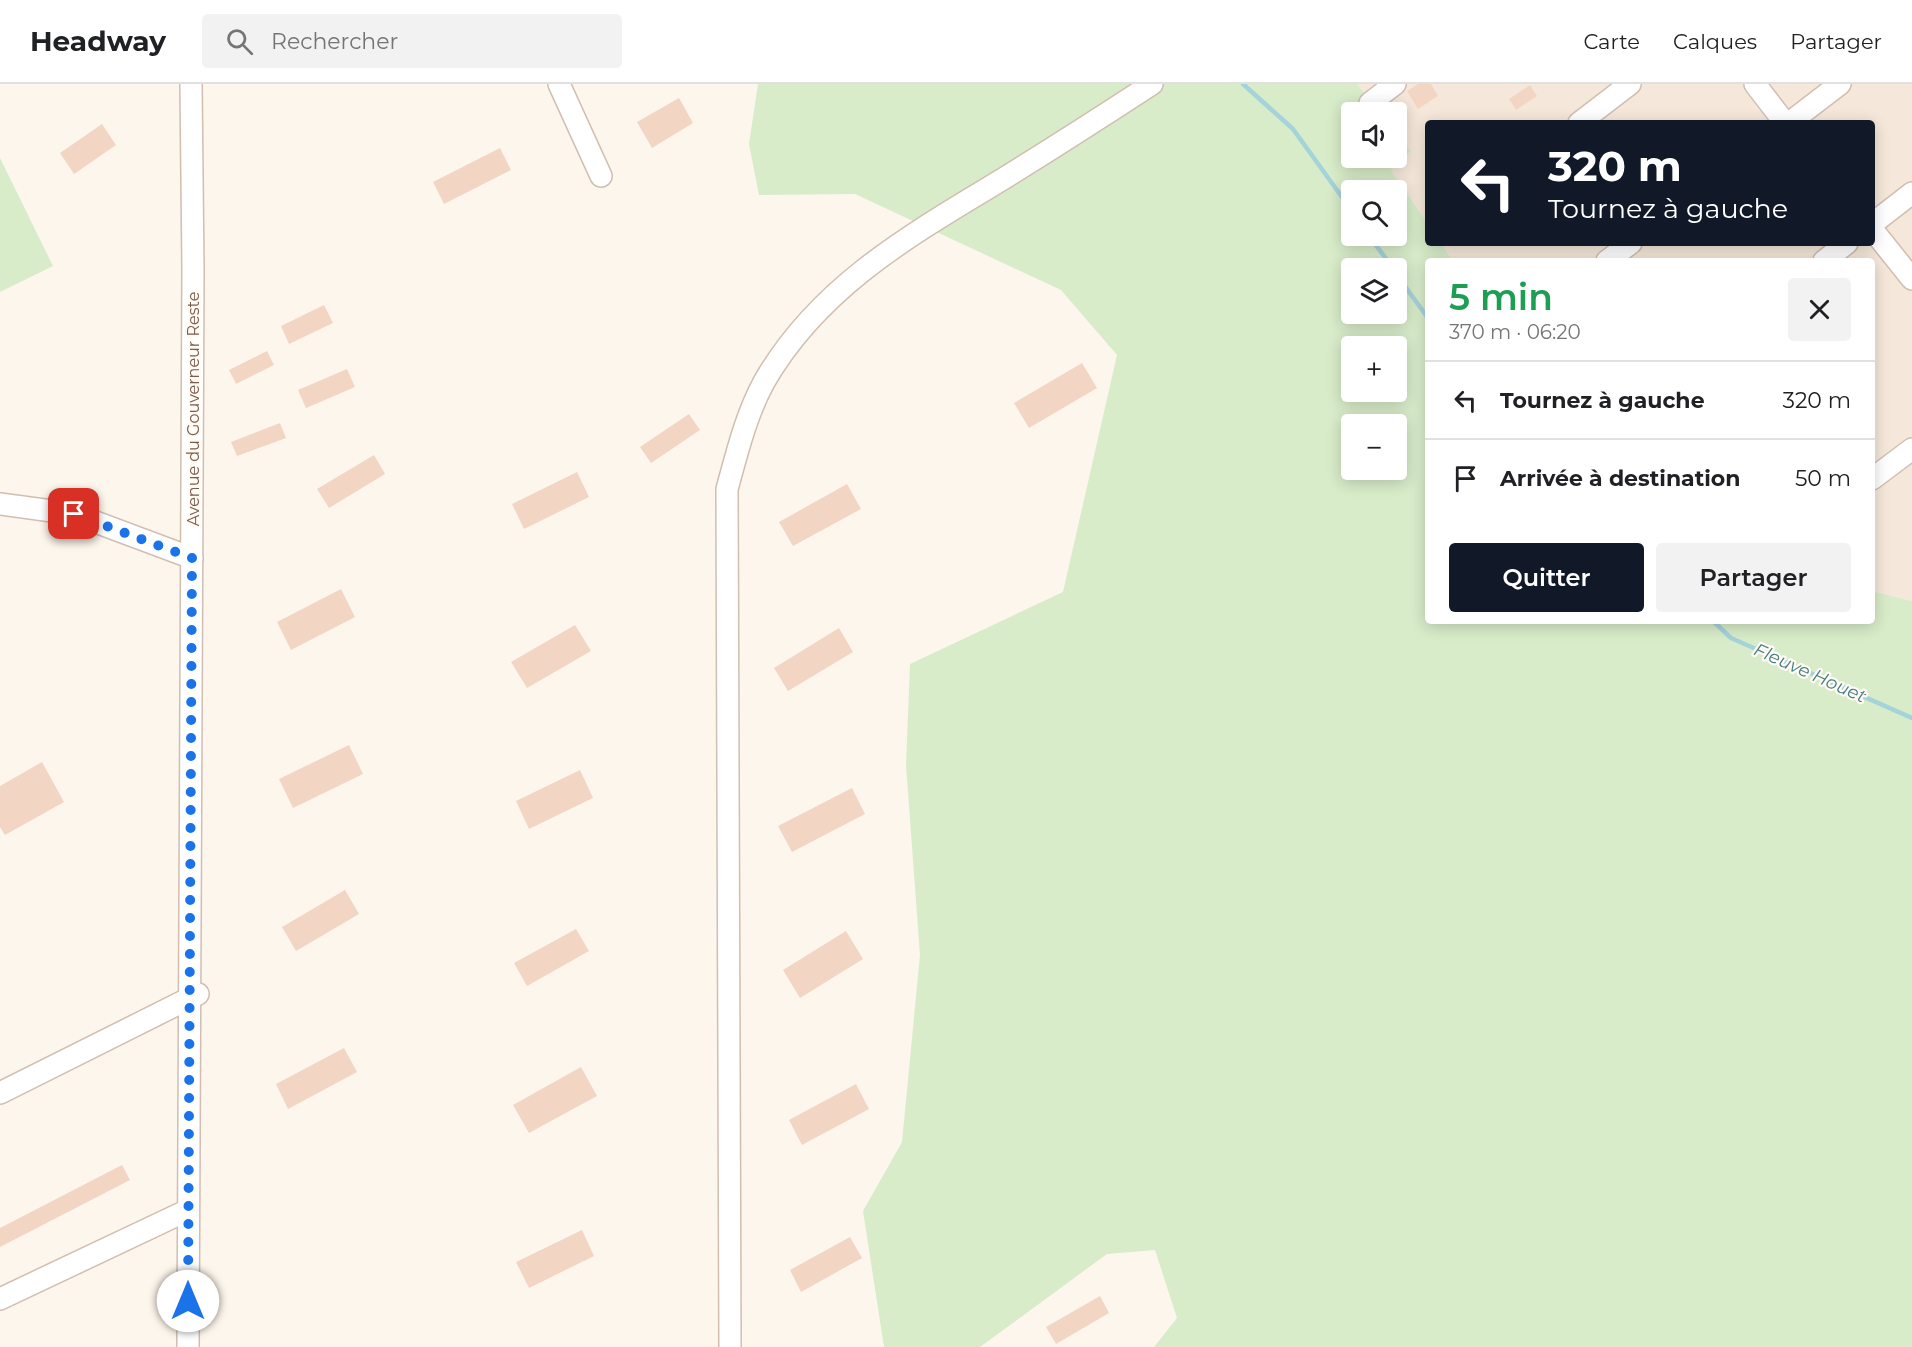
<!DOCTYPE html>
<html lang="fr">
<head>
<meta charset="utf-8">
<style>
  :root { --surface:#fff; --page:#f2f2f2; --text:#202124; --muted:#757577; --line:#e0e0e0; --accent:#111827 }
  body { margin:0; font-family:Montserrat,sans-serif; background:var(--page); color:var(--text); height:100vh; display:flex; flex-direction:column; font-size:22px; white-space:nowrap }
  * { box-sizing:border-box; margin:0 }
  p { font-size:20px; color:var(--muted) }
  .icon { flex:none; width:33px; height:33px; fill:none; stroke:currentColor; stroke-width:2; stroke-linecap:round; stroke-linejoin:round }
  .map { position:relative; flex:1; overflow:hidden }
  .panel { position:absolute; left:1425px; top:174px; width:450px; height:366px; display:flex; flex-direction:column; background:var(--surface); border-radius:6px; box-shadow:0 3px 15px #0003 }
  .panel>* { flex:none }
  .hud { position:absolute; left:1425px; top:36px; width:450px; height:126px; border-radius:6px; box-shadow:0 3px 15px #0003; background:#111827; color:#fff; overflow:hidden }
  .controls { position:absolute; left:1341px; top:18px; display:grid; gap:12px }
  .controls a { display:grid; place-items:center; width:66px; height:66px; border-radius:6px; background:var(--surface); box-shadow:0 3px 15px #0003; font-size:30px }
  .pin { position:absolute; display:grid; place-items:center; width:51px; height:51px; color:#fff; margin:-26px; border-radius:12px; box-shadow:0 3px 9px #0006 }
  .me { position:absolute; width:66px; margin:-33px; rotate:0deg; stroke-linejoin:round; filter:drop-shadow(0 0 4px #0008) }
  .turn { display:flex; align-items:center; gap:21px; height:126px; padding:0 24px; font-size:27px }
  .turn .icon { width:78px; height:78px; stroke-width:2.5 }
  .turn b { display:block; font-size:42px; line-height:51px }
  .round { display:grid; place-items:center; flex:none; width:63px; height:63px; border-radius:6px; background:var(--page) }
  .headline { display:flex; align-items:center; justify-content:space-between; height:102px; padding:0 24px }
  h1 { font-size:36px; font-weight:600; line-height:45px; color:#1e9e55 }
  .action { display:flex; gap:12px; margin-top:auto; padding:12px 24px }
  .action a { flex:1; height:69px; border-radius:6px; background:var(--accent); color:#fff; font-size:24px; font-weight:600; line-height:69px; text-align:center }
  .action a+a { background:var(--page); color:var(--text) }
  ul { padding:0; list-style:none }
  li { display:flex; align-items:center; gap:18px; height:78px; padding:0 24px; border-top:2px solid var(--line) }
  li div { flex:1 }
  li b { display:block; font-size:22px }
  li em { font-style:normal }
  header { display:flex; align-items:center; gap:36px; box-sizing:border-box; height:84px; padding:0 30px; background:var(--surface); border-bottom:2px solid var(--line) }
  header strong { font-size:28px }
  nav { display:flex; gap:33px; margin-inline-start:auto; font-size:21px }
  .search { width:420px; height:54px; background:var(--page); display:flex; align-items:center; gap:15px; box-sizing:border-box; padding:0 21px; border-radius:6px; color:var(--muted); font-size:22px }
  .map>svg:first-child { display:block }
  .residential { fill:#f5e8da }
  .green { fill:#d8ecc9; fill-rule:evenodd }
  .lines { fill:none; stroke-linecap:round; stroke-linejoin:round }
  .stream { stroke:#a5d3da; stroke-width:4.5 }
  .building { fill:#f3d5c3 }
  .minor-casing { stroke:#d1beb0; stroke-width:24 }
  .minor { stroke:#fff; stroke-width:21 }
  .route { stroke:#1a73e8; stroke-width:10; stroke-dasharray:0 18 }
  .labels { text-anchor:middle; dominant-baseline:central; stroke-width:4.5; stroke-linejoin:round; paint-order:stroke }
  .street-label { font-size:16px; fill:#7a5c4d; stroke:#fffaf3 }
  .water-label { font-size:18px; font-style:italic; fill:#437c86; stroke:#fffaf3 }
</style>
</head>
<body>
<header>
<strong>Headway</strong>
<div class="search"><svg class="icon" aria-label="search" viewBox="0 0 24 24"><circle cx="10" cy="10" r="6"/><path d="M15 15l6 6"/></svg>Rechercher</div>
<nav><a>Carte</a><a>Calques</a><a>Partager</a></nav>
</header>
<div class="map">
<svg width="1912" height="1263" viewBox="0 0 1912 1263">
  <rect width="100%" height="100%" fill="#fdf6ec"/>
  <polygon class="residential" points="1357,0 1912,0 1912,517 1872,507 1872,177 1453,177 1441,159 1872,159 1872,39 1428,39 1428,140 1391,86 1411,67 1397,49 1396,28 1380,28"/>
  <g class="green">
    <path d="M 758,0 L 1357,0 L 1380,28 L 1352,28 L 1352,74 L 1396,74 L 1397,49 L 1411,67 L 1391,86 L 1428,140 L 1428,159 L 1441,159 L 1453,177 L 1428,177 L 1428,537 L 1872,537 L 1872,507 L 1912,517 L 1912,1263 L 1154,1263 L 1177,1234 L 1155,1166 L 1107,1170 L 980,1263 L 884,1263 L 863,1127 L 902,1058 L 920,871 L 906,681 L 910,580 L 1063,508 L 1117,271 L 1061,206 L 855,110 L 759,111 L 749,60 ZM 1352,106 L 1396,106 L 1396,152 L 1352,152 ZM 1352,184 L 1396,184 L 1396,230 L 1352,230 ZM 1352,262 L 1396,262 L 1396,308 L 1352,308 ZM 1352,340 L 1396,340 L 1396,386 L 1352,386 Z"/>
    <polygon points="0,74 53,182 0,208"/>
  </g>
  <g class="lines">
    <g class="stream">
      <polyline points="1243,0 1293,45 1352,127"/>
      <polyline points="1369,152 1393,184"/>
      <polyline points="1396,190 1428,234"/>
      <polyline points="1713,537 1731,554 1912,634"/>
    </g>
  </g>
  <g class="building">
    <polygon points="1418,0 1431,0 1438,12 1418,25 1407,7"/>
    <polygon points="1530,1 1537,12 1516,26 1509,15"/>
    <polygon points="679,14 693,39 652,64 637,38"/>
    <polygon points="102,40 116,61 74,90 60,69"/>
    <polygon points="500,64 511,86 444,120 433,98"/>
    <polygon points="324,221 333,239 289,260 281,242"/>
    <polygon points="267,267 274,281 236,300 229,286"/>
    <polygon points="1082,279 1097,304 1029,344 1014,319"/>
    <polygon points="347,285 355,303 306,324 298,306"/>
    <polygon points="689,330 700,346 651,379 640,363"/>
    <polygon points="280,339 286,354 237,372 231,358"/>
    <polygon points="374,371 385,390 329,424 317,405"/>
    <polygon points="577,388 589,413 524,445 512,420"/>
    <polygon points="847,400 861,425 793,462 779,438"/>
    <polygon points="341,505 355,533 291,566 277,538"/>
    <polygon points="575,541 591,567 527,604 511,578"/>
    <polygon points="839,544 853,568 788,607 774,584"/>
    <polygon points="349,661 363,690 293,724 279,695"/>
    <polygon points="42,678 64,718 5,751 0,743 0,702"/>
    <polygon points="580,686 593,714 529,745 516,717"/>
    <polygon points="852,704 865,730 792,768 778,742"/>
    <polygon points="345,806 359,830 296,867 282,843"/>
    <polygon points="576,845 589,867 527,902 514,879"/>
    <polygon points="846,847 863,875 800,914 783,886"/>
    <polygon points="344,964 357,988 288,1025 276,1000"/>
    <polygon points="581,983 597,1012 529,1049 513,1021"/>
    <polygon points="856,1000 869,1025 802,1061 789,1036"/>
    <polygon points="122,1081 130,1096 0,1163 0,1144"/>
    <polygon points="582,1146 594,1172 529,1204 516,1178"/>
    <polygon points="850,1153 862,1174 801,1208 790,1186"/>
    <polygon points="1100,1212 1109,1229 1056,1260 1046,1243"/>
  </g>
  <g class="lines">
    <defs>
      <g id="minor">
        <polyline points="559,0 601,92"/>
        <polyline points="1755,0 1785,39"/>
        <polyline points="1370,19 1395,0"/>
        <polyline points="1579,39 1630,0"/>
        <polyline points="1789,39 1840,0"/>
        <polyline points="1872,140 1912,109"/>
        <polyline points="1872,145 1912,195"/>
        <polyline points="1607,177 1631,159"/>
        <polyline points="1824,177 1847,159"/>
        <polyline points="1872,395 1912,365"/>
        <polyline points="0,420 74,430 192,474"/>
        <polyline points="0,1009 198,910"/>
        <polyline points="0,1215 188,1126"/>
        <polyline points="188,1263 193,186 191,0"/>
        <path d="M 730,1263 L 727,405 C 737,369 746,331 764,298 C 819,202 912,150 1003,95 C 1053,64 1103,32 1152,0"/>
      </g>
    </defs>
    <use href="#minor" class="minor-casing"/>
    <use href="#minor" class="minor"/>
  </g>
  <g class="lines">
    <polyline class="route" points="74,430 192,474 188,1217"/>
  </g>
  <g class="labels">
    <g class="street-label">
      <text transform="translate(193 325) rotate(-90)">Avenue du Gouverneur Reste</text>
    </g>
    <g class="water-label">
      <text transform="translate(1810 589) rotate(24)">Fleuve Houet</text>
    </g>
  </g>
</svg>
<div class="controls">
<a><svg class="icon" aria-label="sound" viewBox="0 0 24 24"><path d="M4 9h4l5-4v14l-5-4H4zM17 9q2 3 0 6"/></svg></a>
<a><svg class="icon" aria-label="search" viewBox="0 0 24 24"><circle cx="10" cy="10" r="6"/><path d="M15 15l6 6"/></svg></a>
<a><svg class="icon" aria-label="layers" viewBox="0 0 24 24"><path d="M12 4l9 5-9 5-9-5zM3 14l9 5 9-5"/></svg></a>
<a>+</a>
<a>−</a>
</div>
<div class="pin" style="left:74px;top:430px;background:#d93025"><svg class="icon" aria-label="arrive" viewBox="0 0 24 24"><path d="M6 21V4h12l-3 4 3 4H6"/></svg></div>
<svg class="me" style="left:188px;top:1217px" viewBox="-20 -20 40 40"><circle r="19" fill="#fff"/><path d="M0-13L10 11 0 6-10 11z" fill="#1a73e8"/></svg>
<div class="hud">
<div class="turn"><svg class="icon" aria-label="left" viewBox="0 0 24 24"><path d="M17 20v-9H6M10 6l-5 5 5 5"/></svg><div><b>320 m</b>Tournez à gauche</div></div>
</div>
<section class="panel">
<div class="headline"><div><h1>5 min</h1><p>370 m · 06:20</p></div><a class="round"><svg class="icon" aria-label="close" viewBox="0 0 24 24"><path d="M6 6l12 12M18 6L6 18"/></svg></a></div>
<ul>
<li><svg class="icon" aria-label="left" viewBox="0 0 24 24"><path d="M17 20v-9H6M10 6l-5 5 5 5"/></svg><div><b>Tournez à gauche</b></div><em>320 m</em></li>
<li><svg class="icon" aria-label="arrive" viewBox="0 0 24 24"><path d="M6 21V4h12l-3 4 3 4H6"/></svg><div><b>Arrivée à destination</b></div><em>50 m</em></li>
</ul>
<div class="action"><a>Quitter</a><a>Partager</a></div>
</section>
</div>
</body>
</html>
